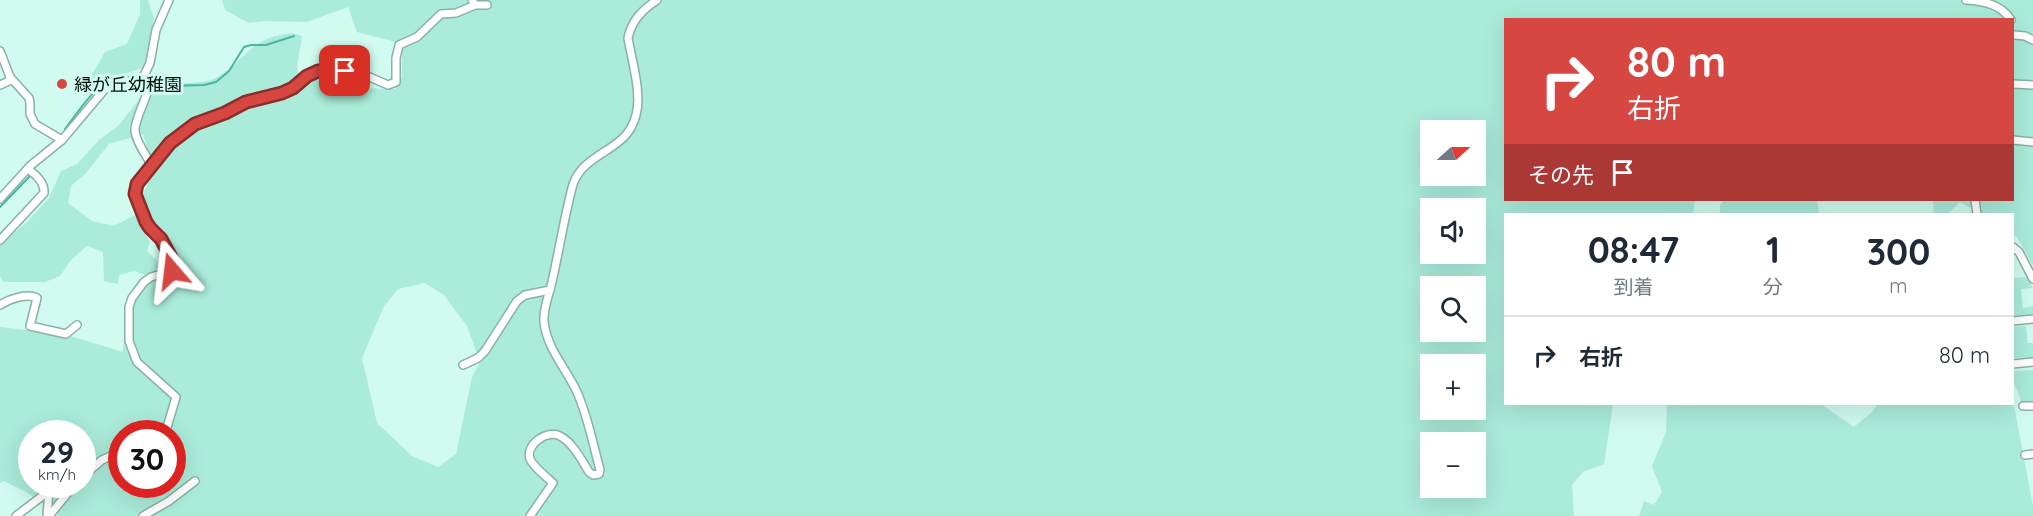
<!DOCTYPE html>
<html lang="ja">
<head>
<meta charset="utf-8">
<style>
  :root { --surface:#fff; --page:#f2f2f3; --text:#1f2937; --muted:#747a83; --line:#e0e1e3 }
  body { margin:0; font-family:Quicksand,"Noto Sans JP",sans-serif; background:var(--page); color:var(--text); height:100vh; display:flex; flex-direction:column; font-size:22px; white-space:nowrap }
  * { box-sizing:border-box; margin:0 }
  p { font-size:20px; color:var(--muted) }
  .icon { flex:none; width:33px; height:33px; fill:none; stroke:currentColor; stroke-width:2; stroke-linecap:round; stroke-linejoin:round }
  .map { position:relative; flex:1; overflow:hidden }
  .drawer { position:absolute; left:1504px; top:213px; width:510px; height:192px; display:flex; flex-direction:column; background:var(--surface); border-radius:0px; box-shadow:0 6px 24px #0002 }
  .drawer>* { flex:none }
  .guide { position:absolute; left:1504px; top:18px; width:510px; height:183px; border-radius:0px; box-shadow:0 6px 24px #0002; background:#d64742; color:#fff; overflow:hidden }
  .needle { width:39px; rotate:69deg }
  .buttons { position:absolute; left:1420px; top:120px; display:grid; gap:12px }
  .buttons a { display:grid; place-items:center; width:66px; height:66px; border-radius:0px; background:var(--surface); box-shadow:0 6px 24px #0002; font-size:30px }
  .speed { position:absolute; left:18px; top:420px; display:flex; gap:12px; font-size:30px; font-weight:700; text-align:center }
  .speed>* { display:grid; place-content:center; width:78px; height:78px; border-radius:50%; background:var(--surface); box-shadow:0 6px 24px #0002; line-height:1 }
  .speed small { font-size:15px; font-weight:400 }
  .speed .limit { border:9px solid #d22; background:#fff; color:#111 }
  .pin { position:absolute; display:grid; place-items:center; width:51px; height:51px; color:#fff; margin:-26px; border-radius:12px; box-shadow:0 3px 9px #0006 }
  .me { position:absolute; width:66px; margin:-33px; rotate:343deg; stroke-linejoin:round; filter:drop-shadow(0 0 4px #0008) }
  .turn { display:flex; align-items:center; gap:21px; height:126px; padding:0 24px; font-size:27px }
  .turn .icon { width:78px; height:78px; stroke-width:2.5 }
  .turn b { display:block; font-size:42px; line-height:51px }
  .then { display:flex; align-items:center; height:57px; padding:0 24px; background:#0003; gap:12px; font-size:22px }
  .eta { display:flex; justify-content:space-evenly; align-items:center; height:102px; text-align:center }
  .eta b { font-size:36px; font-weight:700; line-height:42px }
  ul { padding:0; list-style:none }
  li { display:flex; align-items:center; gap:18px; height:78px; padding:0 24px; border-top:2px solid var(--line) }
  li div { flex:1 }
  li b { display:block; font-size:22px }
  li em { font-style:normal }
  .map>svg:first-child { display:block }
  .green { fill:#aaebda; fill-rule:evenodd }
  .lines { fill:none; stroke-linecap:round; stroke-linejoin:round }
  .stream { stroke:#48b79f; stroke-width:2 }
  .minor-casing { stroke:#89b1a6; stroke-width:10 }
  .minor { stroke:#fff; stroke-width:7 }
  .route-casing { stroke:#8b2e2b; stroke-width:15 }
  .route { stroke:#d64742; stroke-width:10 }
  .poi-dot { fill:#d64742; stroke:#d1fbf0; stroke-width:2 }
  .labels { text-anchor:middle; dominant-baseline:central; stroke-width:6; stroke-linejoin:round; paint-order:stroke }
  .poi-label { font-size:18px; fill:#020f0b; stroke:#d1fbf0; text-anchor:start }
</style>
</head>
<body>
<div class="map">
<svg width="2033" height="516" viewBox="0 0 2033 516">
  <rect width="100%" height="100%" fill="#d1fbf0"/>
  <g class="green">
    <polygon points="140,0 148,0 154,18 148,55 143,68 93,84 91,76 105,52 127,44 140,14"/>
    <path d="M 222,0 L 2033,0 L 2033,266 L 2017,237 L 2013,235 L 2013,214 L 1981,214 L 1960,202 L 1948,214 L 1934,214 L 1933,200 L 2013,200 L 2013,20 L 1506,20 L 1506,200 L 1695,200 L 1693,214 L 1506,214 L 1506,404 L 1613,404 L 1604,464 L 1583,472 L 1572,485 L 1574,516 L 58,516 L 58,514 L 26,492 L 4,481 L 0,483 L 0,327 L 67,335 L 123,352 L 124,337 L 129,337 L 131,301 L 146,280 L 145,275 L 134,271 L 119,275 L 118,284 L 104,281 L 103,252 L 87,246 L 71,260 L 60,276 L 45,282 L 4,282 L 0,277 L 0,244 L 27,222 L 49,198 L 61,171 L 77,164 L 99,140 L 119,125 L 153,82 C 168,83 200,85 214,79 C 241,66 247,42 280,35 C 289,33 293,32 302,36 L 297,67 L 299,75 L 322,81 L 345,93 L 356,88 L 395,89 L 402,77 L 402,48 L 392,41 L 357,32 L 348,7 L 307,22 L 264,21 L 249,23 L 225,10 ZM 1431,130 L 1476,130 L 1476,176 L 1431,176 ZM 143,134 L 154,171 L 140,200 L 171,253 L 159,263 L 147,251 L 150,242 L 135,215 L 114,226 L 92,221 L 68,203 L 71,186 L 86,173 L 109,144 ZM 1431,208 L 1476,208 L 1476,254 L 1431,254 ZM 425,283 L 444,295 L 467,326 L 480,362 L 472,377 L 456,454 L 438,467 L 412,456 L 377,423 L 362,358 L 384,306 L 398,289 ZM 1431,286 L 1476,286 L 1476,332 L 1431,332 ZM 1431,364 L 1476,364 L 1476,410 L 1431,410 ZM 32,434 L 82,434 L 82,484 L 32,484 ZM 122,434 L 172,434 L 172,484 L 122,484 ZM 1431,442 L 1476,442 L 1476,488 L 1431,488 Z"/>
    <polygon points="1725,200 1817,200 1819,214 1720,214 1720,205"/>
    <polygon points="2026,277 2033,288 2021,289 2023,308 2033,306 2033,315 2013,316 2013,278"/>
    <polygon points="2026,326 2028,343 2033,343 2033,357 2013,358 2013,327"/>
    <polygon points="2033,370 2033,402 2022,403 2013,380 2013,371"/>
    <polygon points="2013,400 2033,506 2033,516 1639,516 1644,501 1654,505 1662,492 1652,466 1666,432 1667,404 1821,404 1854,427 1872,412 1878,404 2013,404"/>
  </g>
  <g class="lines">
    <g class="stream">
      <polyline points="149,75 154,76 167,86 204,85 216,82 229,71 244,47 251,45 266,45 294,36"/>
      <path d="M 65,129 C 76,115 95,85 112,79 C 119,76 128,78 136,77"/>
      <polyline points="36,158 52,144"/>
      <polyline points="0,207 30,176"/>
    </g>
    <defs>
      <g id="minor">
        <polyline points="472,0 475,5 487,5"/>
        <path d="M 1966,0 C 1983,1 2001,4 2011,20"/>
        <polyline points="2014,35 2025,36 2033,40"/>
        <polyline points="0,51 10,77 9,81 0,85"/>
        <polyline points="10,77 29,98 30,103 30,114 35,124 62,140"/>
        <polyline points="140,84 150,63 156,30 169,0"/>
        <polyline points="2013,84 2033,85"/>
        <polyline points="2013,140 2033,142"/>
        <polyline points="152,166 170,143 195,125 225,113 246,102 282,93 293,88 307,76 318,71 358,72 388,85 396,82 396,58 399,45 417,37 441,14 456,13 475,5"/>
        <path d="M 0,199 L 30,166 L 62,140 L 105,89 L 117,83 L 145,85 L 148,89 C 146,100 134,121 135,131 C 136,142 146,155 152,166 L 137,185 L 135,194 L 146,222 L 150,228 L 161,239 L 174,263 L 172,271 L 151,277 L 144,282 L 132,298 L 129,307 L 129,341 L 137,362 L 176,397 L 165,434"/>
        <polyline points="1975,200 1977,214"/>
        <path d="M 0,240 L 44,193 C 45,183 35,174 28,169"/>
        <polyline points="2013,247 2019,252 2033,279"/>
        <path d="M 0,305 C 9,299 27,293 37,298 L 30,326 L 66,334 L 77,325"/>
        <polyline points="2013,321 2033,319"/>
        <polyline points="2013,364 2033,362"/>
        <polyline points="463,365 478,358 485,351 517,301 525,295 550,290"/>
        <polyline points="2023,406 2033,406"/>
        <polyline points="2025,455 2033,454"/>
        <polyline points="82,477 102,460 122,451"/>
        <polyline points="16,516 49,491 47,516"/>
        <polyline points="49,516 75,484"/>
        <polyline points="143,516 169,501 195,481"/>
        <path d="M 530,516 L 553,483 C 546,476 534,468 530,459 C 525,445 547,429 560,436 C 573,443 581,459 589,472 L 593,475 L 599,474 L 600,470 C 593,444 588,417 577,392 C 566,368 547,349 544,322 C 543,308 549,295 552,282 C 559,251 564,219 572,188 C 573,182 578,173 583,168 C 601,149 629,145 636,115 C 642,94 632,61 628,38 C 632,20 642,10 657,0"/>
      </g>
    </defs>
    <use href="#minor" class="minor-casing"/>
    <use href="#minor" class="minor"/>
  </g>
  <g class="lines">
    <defs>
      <polyline id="route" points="172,271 174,263 161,239 150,228 146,222 135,194 137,184 170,143 195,124 225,113 246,102 282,93 293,88 307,76 318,71 345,71"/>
    </defs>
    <use href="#route" class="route-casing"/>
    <use href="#route" class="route"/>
  </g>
  <circle class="poi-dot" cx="62" cy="84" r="6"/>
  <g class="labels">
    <g class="poi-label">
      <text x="74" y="84">緑が丘幼稚園</text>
    </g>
  </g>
</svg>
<div class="buttons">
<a><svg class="needle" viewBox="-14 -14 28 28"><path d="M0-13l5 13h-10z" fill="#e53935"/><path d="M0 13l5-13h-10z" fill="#747a83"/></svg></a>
<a><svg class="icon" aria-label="sound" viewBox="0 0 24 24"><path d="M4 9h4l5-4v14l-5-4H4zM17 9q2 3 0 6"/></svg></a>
<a><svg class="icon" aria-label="search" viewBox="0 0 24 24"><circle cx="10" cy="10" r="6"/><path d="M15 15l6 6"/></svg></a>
<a>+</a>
<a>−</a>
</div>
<div class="speed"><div>29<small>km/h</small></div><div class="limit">30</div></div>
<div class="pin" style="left:345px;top:71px;background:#d93025"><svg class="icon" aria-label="arrive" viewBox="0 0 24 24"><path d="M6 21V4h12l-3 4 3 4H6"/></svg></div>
<svg class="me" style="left:172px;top:271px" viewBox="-20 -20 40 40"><path d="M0-17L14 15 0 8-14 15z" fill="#d64742" stroke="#fff" stroke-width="4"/></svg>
<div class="guide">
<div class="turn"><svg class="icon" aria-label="right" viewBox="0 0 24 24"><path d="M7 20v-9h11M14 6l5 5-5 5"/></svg><div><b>80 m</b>右折</div></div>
<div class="then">その先<svg class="icon" aria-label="arrive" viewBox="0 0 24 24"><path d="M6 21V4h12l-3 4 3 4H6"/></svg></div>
</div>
<section class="drawer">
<div class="eta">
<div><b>08:47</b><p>到着</p></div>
<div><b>1</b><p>分</p></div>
<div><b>300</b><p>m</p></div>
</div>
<ul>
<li><svg class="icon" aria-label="right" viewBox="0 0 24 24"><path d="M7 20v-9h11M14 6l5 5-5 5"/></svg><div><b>右折</b></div><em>80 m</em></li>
</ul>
</section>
</div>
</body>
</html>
